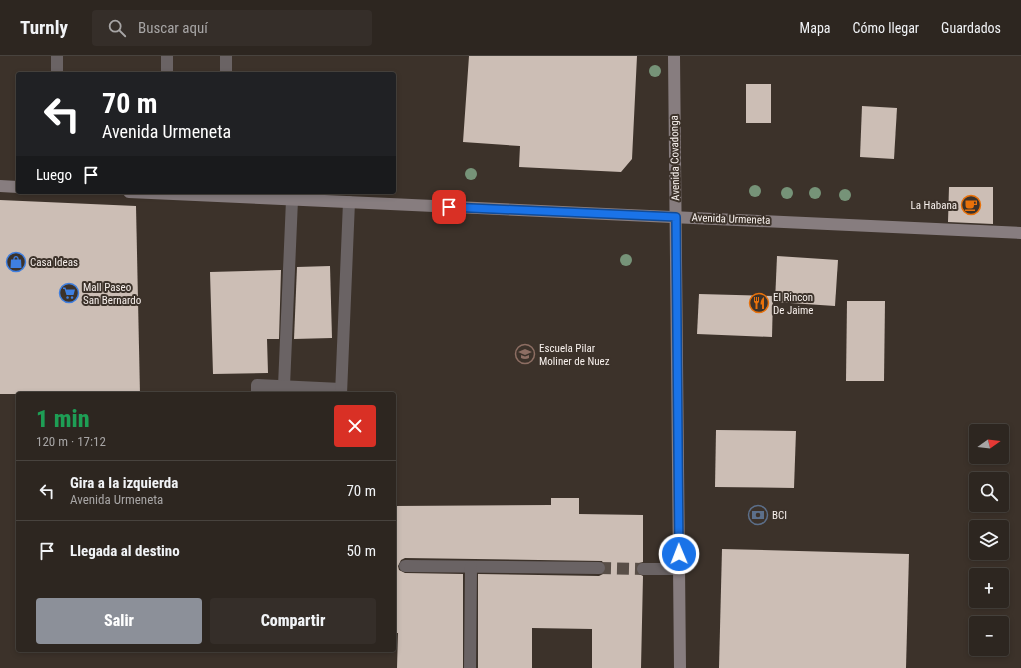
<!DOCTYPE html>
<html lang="es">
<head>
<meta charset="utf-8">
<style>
  :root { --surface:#2d2620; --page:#352e29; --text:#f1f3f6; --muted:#a7a5a5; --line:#48433e; --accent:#8c9099 }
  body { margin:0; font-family:"Roboto Condensed",sans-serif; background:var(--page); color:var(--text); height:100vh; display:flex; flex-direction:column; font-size:15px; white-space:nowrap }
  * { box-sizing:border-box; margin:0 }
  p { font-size:13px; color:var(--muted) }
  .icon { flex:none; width:22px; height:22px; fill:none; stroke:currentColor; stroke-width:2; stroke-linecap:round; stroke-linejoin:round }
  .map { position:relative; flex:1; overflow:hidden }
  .side { position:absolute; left:16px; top:336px; width:380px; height:260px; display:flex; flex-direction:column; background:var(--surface); border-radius:4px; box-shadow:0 2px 6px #0003,0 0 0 1px var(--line) }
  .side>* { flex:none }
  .guide { position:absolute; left:16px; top:16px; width:380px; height:122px; border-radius:4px; box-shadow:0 2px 6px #0003,0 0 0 1px var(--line); background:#202124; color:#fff; overflow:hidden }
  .needle { width:26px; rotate:76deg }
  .fabs { position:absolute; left:969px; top:368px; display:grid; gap:8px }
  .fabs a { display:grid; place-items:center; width:40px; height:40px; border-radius:4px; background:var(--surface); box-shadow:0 2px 6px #0003,0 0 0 1px var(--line); font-size:20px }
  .pin { position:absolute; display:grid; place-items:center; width:34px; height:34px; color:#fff; margin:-17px; border-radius:8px; box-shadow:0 2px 6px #0006 }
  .me { position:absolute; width:44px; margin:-22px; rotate:359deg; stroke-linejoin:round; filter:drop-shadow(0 0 3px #0008) }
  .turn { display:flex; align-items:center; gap:14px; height:84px; padding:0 20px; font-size:18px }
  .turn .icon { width:52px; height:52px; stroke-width:2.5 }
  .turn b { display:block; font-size:28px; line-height:34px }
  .then { display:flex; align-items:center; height:38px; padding:0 20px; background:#0003; gap:8px; font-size:15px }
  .round { display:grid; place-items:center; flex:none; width:42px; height:42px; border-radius:4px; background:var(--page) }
  .overview { display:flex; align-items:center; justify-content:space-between; height:68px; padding:0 20px }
  h1 { font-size:24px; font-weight:800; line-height:30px; color:#1e9e55 }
  .action { display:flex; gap:8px; margin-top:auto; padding:8px 20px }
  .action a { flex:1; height:46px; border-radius:4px; background:var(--accent); color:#fff; font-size:16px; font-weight:800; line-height:46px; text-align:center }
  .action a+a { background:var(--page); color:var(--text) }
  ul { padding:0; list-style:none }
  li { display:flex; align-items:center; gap:12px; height:60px; padding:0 20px; border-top:1px solid var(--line) }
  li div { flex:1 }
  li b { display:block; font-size:15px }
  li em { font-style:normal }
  header { display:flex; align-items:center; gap:24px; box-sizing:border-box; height:56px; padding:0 20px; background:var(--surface); border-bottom:1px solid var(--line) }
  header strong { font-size:19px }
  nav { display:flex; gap:22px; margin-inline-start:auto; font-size:14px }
  .search { width:280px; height:36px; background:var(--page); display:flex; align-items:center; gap:10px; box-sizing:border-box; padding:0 14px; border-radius:4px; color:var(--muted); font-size:15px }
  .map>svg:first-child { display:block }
  .building { fill:#ccbeb5 }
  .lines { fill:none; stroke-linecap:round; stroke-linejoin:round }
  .street-tunnel { stroke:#584e47; stroke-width:12; stroke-dasharray:12 6; stroke-linecap:butt }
  .lane { stroke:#6a6364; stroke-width:12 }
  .street { stroke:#6a6364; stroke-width:12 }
  .secondary { stroke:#877d7f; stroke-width:12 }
  .tree { fill:#769378 }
  .route-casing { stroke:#114b97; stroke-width:10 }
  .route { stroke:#1a73e8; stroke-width:7 }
  .labels { text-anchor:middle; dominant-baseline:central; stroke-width:4; stroke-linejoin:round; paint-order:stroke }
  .street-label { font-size:11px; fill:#f7f0ec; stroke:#3c322a }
  .poi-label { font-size:11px; fill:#f7f0ec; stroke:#3c322a; text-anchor:start }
</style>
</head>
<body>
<header>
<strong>Turnly</strong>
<div class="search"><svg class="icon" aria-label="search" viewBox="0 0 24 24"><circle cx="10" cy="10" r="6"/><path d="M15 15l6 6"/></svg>Buscar aquí</div>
<nav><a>Mapa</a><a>Cómo llegar</a><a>Guardados</a></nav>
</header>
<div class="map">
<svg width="1021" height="612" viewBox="0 0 1021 612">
  <rect width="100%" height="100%" fill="#3c322a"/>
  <g class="building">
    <polygon points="469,0 637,0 632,103 621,116 519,111 520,90 463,86"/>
    <rect x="746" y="28" width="25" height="39"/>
    <polygon points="862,50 897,52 894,103 860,101"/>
    <polygon points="949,131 993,131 993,168 948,166"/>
    <polygon points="0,144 136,150 140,338 0,338"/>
    <polygon points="777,200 838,204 835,250 775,246"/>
    <polygon points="330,210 332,282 294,283 297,211"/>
    <polygon points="281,214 279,283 267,283 268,317 213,318 210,216"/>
    <polygon points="699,238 773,240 772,281 697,278"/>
    <polygon points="847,245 885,245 884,325 846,325"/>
    <polygon points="716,374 796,375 794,432 715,431"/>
    <polygon points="551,442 579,442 579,458 643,459 643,506 639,507 636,513 637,517 643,520 641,612 592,612 592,573 532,572 532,612 478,612 478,518 599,520 603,518 606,512 602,505 405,502 401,504 398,510 399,514 405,517 463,518 463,612 397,612 398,577 394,577 394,450 551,449"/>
    <polygon points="722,493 909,498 906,612 719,612"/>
  </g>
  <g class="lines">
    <polyline class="street-tunnel" points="599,512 643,513"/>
    <g class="lane">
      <polyline points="57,0 57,18"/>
      <polyline points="167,0 167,18"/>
      <polyline points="226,18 226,0"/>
      <polyline points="284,330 292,144"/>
      <polyline points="257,338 257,329 341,333"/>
      <polyline points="341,338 349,146"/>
    </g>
    <g class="street">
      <polyline points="405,510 599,512"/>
      <polyline points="643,513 679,513"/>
      <polyline points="470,612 471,511"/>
    </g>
    <g class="secondary">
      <polyline points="674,0 680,612"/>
      <polyline points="0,130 18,131"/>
      <polyline points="129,136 1021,177"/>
    </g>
  </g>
  <g class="tree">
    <circle cx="655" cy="15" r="6"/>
    <circle cx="471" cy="118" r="6"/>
    <circle cx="755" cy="135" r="6"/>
    <circle cx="787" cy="137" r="6"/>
    <circle cx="815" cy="137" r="6"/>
    <circle cx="845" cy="139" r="6"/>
    <circle cx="626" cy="204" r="6"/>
  </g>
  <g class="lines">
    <defs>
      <polyline id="route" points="449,151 676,161 679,498"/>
    </defs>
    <use href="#route" class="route-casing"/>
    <use href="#route" class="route"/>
  </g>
  <defs>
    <symbol id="cafe-ring" viewBox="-11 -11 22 22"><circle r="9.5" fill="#3c322a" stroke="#e8710a" stroke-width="1.5"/><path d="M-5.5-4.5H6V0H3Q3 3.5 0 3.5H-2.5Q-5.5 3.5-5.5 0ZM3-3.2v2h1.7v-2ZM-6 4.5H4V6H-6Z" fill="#e8710a"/></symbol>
    <symbol id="shop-ring" viewBox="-11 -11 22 22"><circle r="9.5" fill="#3c322a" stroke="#3f7fe0" stroke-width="1.5"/><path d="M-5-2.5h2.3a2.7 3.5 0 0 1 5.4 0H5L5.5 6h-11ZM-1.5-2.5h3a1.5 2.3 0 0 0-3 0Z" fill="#3f7fe0"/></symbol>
    <symbol id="supermarket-ring" viewBox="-11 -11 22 22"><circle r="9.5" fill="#3c322a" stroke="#3f7fe0" stroke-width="1.5"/><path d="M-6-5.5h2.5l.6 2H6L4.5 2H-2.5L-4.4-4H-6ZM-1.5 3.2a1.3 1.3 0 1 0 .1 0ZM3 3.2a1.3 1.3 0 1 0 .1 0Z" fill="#3f7fe0"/></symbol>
    <symbol id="restaurant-ring" viewBox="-11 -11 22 22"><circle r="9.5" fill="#3c322a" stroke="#e8710a" stroke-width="1.5"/><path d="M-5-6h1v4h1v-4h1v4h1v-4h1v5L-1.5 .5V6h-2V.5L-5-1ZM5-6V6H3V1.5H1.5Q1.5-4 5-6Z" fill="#e8710a"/></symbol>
    <symbol id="school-ring" viewBox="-11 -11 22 22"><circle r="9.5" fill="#3c322a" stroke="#8d6e63" stroke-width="1.5"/><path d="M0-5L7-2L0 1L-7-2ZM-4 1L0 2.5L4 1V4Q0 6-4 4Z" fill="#8d6e63"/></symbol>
    <symbol id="bank-ring" viewBox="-11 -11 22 22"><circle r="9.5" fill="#3c322a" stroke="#5c6f8a" stroke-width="1.5"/><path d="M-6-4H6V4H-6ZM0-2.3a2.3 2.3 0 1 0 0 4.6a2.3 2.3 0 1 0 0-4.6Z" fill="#5c6f8a"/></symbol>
  </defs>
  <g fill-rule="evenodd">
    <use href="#cafe-ring" x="960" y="138" width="22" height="22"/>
    <use href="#shop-ring" x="5" y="195" width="22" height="22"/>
    <use href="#supermarket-ring" x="58" y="226" width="22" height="22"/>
    <use href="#restaurant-ring" x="748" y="236" width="22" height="22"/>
    <use href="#school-ring" x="514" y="287" width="22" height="22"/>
    <use href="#bank-ring" x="747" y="448" width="22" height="22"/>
  </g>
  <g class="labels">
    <g class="street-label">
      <text transform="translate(675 102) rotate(-91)">Avenida Covadonga</text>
      <text transform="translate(731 163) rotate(2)">Avenida Urmeneta</text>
    </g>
    <g class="poi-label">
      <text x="957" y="149" text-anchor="end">La Habana</text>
      <text x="30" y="206">Casa Ideas</text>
      <text x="83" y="231">Mall Paseo<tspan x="83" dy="13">San Bernardo</tspan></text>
      <text x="773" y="241">El Rincon<tspan x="773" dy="13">De Jaime</tspan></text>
      <text x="539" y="292">Escuela Pilar<tspan x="539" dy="13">Moliner de Nuez</tspan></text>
      <text x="772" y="459">BCI</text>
    </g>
  </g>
</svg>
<div class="fabs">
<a><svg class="needle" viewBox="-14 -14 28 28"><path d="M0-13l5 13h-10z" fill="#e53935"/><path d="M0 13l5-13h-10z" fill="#a7a5a5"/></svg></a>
<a><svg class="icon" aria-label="search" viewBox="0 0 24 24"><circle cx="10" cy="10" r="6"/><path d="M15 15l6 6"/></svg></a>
<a><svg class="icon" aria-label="layers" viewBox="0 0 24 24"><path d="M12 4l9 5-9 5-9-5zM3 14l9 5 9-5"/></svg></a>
<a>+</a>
<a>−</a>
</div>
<div class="pin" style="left:449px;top:151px;background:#d93025"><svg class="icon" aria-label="arrive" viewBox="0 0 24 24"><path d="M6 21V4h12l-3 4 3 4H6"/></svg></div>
<svg class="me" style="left:679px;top:498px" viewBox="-20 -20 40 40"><circle r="17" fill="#1a73e8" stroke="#fff" stroke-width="3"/><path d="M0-11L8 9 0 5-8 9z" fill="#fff"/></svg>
<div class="guide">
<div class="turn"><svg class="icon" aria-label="left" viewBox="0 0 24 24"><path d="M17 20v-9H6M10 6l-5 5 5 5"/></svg><div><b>70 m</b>Avenida Urmeneta</div></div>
<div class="then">Luego<svg class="icon" aria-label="arrive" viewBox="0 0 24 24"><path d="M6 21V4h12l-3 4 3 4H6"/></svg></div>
</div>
<section class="side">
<div class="overview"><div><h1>1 min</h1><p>120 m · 17:12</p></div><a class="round" style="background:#d93025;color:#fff"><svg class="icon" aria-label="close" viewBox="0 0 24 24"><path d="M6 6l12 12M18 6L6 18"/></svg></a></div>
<ul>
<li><svg class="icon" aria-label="left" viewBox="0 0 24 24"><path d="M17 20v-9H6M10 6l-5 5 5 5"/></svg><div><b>Gira a la izquierda</b><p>Avenida Urmeneta</p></div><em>70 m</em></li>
<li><svg class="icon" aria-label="arrive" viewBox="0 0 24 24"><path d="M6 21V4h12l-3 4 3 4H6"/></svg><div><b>Llegada al destino</b></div><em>50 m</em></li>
</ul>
<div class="action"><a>Salir</a><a>Compartir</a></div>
</section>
</div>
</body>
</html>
